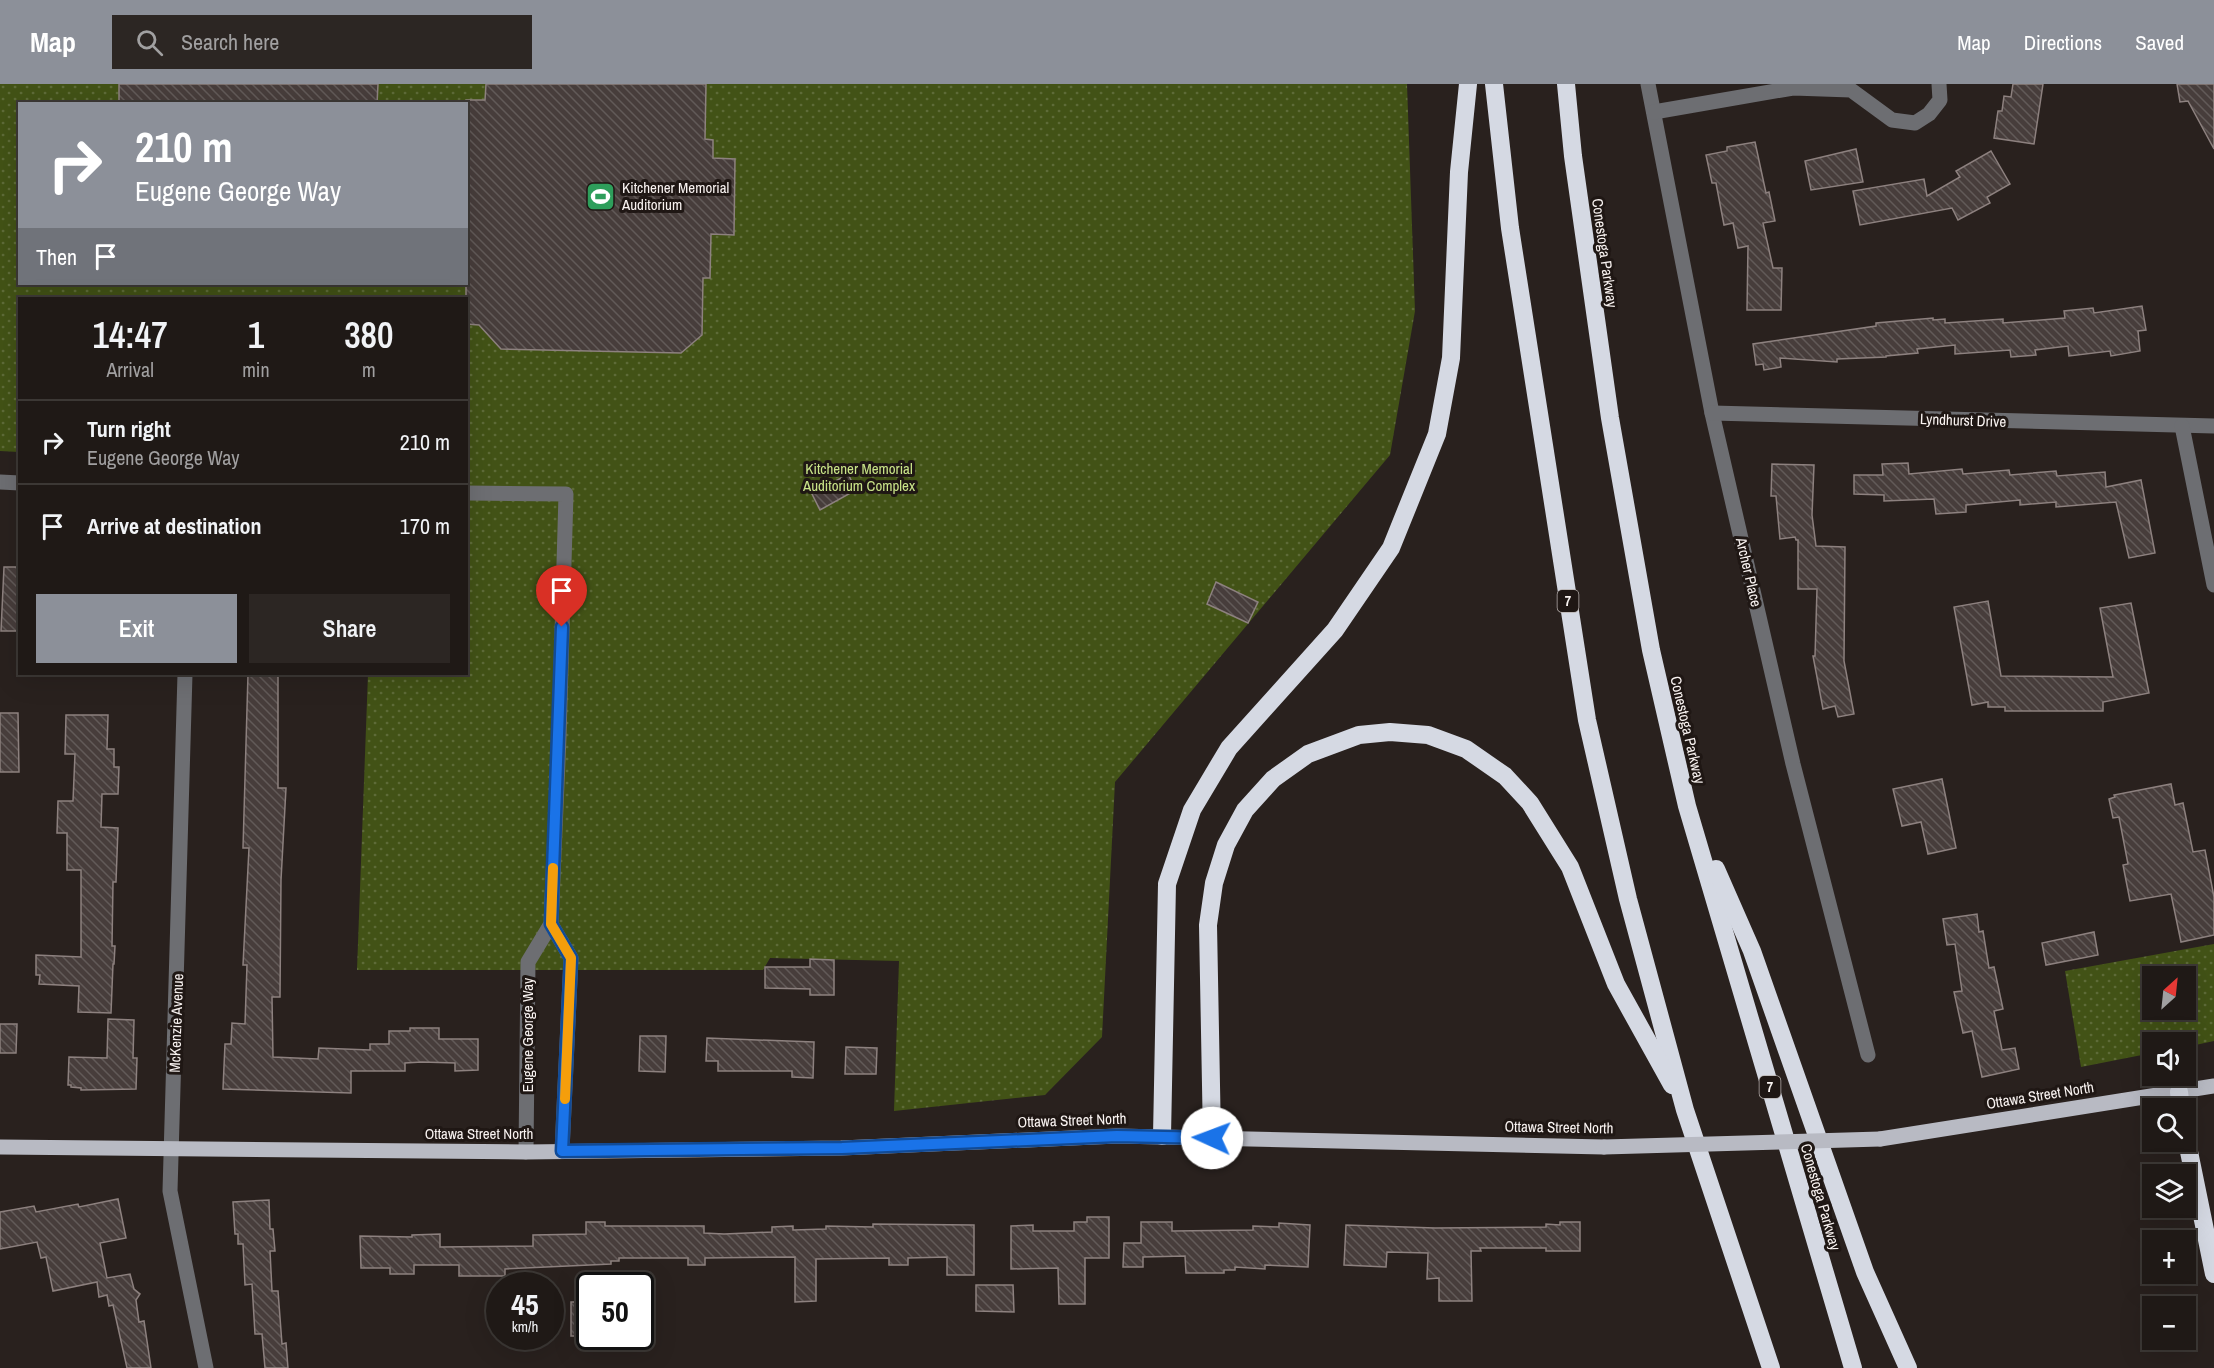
<!DOCTYPE html>
<html lang="en">
<head>
<meta charset="utf-8">
<style>
  :root { --surface:#1f1916; --page:#2c2623; --text:#f1f3f6; --muted:#a1a0a1; --line:#3c3835; --accent:#8c9099 }
  body { margin:0; font-family:"Archivo Narrow",sans-serif; background:var(--page); color:var(--text); height:100vh; display:flex; flex-direction:column; font-size:22px; white-space:nowrap }
  * { box-sizing:border-box; margin:0 }
  p { font-size:20px; color:var(--muted) }
  .icon { flex:none; width:33px; height:33px; fill:none; stroke:currentColor; stroke-width:2; stroke-linecap:round; stroke-linejoin:round }
  .map { position:relative; flex:1; overflow:hidden }
  .sheet { position:absolute; left:18px; top:213px; width:450px; height:378px; display:flex; flex-direction:column; background:var(--surface); border-radius:0px; box-shadow:0 6px 24px #0002,0 0 0 2px var(--line) }
  .sheet>* { flex:none }
  .guide { position:absolute; left:18px; top:18px; width:450px; height:183px; border-radius:0px; box-shadow:0 6px 24px #0002,0 0 0 2px var(--line); background:#8c9099; color:#fff; overflow:hidden }
  .needle { width:39px; rotate:27deg }
  .fabs { position:absolute; left:2142px; top:882px; display:grid; gap:12px }
  .fabs a { display:grid; place-items:center; width:54px; height:54px; border-radius:0px; background:var(--surface); box-shadow:0 6px 24px #0002,0 0 0 2px var(--line); font-size:30px }
  .speed { position:absolute; left:486px; top:1188px; display:flex; gap:12px; font-size:30px; font-weight:700; text-align:center }
  .speed>* { display:grid; place-content:center; width:78px; height:78px; border-radius:50%; background:var(--surface); box-shadow:0 6px 24px #0002,0 0 0 2px var(--line); line-height:1 }
  .speed small { font-size:15px; font-weight:400 }
  .speed .limit { border:3px solid #111; border-radius:9px; background:#fff; color:#111 }
  .pin { position:absolute; display:grid; place-items:center; width:51px; height:51px; color:#fff; margin:-62px -26px; border-radius:50% 50% 50% 0; rotate:-45deg; box-shadow:0 0 6px #0007 }
  .pin .icon { rotate:45deg }
  .me { position:absolute; width:66px; margin:-33px; rotate:272deg; stroke-linejoin:round; filter:drop-shadow(0 0 4px #0008) }
  .turn { display:flex; align-items:center; gap:21px; height:126px; padding:0 18px; font-size:27px }
  .turn .icon { width:78px; height:78px; stroke-width:2.5 }
  .turn b { display:block; font-size:42px; line-height:51px }
  .then { display:flex; align-items:center; height:57px; padding:0 18px; background:#0003; gap:12px; font-size:22px }
  .eta { display:flex; justify-content:space-evenly; align-items:center; height:102px; text-align:center }
  .eta b { font-size:36px; font-weight:600; line-height:42px }
  .button { display:flex; gap:12px; margin-top:auto; padding:12px 18px }
  .button a { flex:1; height:69px; border-radius:0px; background:var(--accent); color:#fff; font-size:24px; font-weight:600; line-height:69px; text-align:center }
  .button a+a { background:var(--page); color:var(--text) }
  ul { padding:0; list-style:none }
  li { display:flex; align-items:center; gap:18px; height:84px; padding:0 18px; border-top:2px solid var(--line) }
  li div { flex:1 }
  li b { display:block; font-size:22px }
  li em { font-style:normal }
  header { display:flex; align-items:center; gap:36px; box-sizing:border-box; height:84px; padding:0 30px; background:var(--accent); color:#fff }
  header strong { font-size:28px }
  nav { display:flex; gap:33px; margin-inline-start:auto; font-size:21px }
  .search { width:420px; height:54px; background:var(--page); display:flex; align-items:center; gap:15px; box-sizing:border-box; padding:0 21px; border-radius:0px; color:var(--muted); font-size:22px }
  .map>svg:first-child { display:block }
  .park { fill:url(#park-dots); fill-rule:evenodd }
  .building { fill:url(#building-back-hatch); stroke:#8d817f; stroke-width:1.5 }
  .lines { fill:none; stroke-linecap:round; stroke-linejoin:round }
  .minor { stroke:#6d6e72; stroke-width:15 }
  .major { stroke:#b8bac3; stroke-width:15 }
  .highway { stroke:#d5d9e3; stroke-width:18 }
  .major-bridge { stroke:#b8bac3; stroke-width:15 }
  .route-casing { stroke:#114b97; stroke-width:15 }
  .route { stroke:#1a73e8; stroke-width:10 }
  .slow { stroke:#f59e0b; stroke-width:10 }
  .labels { text-anchor:middle; dominant-baseline:central; stroke-width:6; stroke-linejoin:round; paint-order:stroke }
  .shield { fill:#1f1714; stroke:#b8b1af; stroke-width:1.5 }
  .shield-label { font-size:14px; font-weight:bold; fill:#f9f3f1 }
  .poi-label { font-size:15px; fill:#f9f3f1; stroke:#1f1714; text-anchor:start }
  .street-label { font-size:15px; fill:#f9f3f1; stroke:#1f1714 }
  .park-label { font-size:15px; fill:#c9e488; stroke:#1f1714 }
</style>
</head>
<body>
<header>
<strong>Map</strong>
<div class="search"><svg class="icon" aria-label="search" viewBox="0 0 24 24"><circle cx="10" cy="10" r="6"/><path d="M15 15l6 6"/></svg>Search here</div>
<nav><a>Map</a><a>Directions</a><a>Saved</a></nav>
</header>
<div class="map">
<svg width="2214" height="1284" viewBox="0 0 2214 1284">
  <defs>
    <pattern id="park-dots" width="8" height="8" patternUnits="userSpaceOnUse" patternTransform="scale(1.5)"><rect width="8" height="8" fill="#425216"/><path d="M2 2h.1M6 6h.1" fill="none" stroke="#5e6b38" stroke-width="1.8" stroke-linecap="round"/></pattern>
    <pattern id="building-back-hatch" width="6" height="6" patternUnits="userSpaceOnUse" patternTransform="scale(1.5)"><rect width="6" height="6" fill="#473d3b"/><path d="M-1 5l2 2M0 0l6 6M5-1l2 2" fill="none" stroke="#625a58"/></pattern>
  </defs>
  <rect width="100%" height="100%" fill="#29211e"/>
  <g class="park">
    <path d="M 0,0 L 1407,0 L 1415,227 L 1390,371 L 1115,698 L 1102,953 L 1045,1011 L 894,1027 L 899,877 L 770,874 L 763,886 L 357,886 L 368,590 L 466,590 L 466,214 L 20,214 L 19,368 L 0,367 ZM 20,20 L 466,20 L 466,200 L 20,200 Z"/>
    <path d="M 2214,860 L 2214,957 L 2186,963 L 2186,958 L 2152,958 L 2152,969 L 2081,983 L 2065,887 ZM 2152,892 L 2186,892 L 2186,926 L 2152,926 Z"/>
  </g>
  <g class="building">
    <polygon points="119,0 378,0 377,20 119,20"/>
    <polygon points="486,0 706,0 705,55 713,56 713,74 735,75 734,151 711,150 710,194 703,194 702,251 681,269 501,265 479,241 466,240 466,16 485,16"/>
    <polygon points="2013,0 2043,0 2034,60 1994,54 1998,27 2002,27 2004,12 2011,13"/>
    <polygon points="2177,0 2214,0 2214,65 2188,17 2180,18"/>
    <polygon points="1755,58 1766,109 1769,108 1775,137 1763,139 1773,184 1782,184 1781,226 1747,226 1748,162 1738,164 1733,139 1724,141 1716,99 1712,99 1706,71 1727,67 1727,63"/>
    <polygon points="1856,65 1863,98 1811,106 1805,77"/>
    <polygon points="1991,67 2010,100 1987,113 1990,119 1958,136 1952,124 1860,141 1853,107 1924,95 1927,112 1960,93 1956,87"/>
    <polygon points="2142,222 2146,246 2138,247 2140,267 2111,272 2110,267 2069,272 2068,262 2035,266 2036,271 2011,273 2010,266 1955,270 1955,261 1917,265 1918,269 1886,272 1886,273 1837,275 1837,278 1780,274 1781,283 1764,286 1763,280 1756,281 1753,260 1876,242 1876,239 1933,234 1933,236 1945,235 1945,239 2003,235 2003,239 2065,234 2064,227 2093,224 2094,229"/>
    <polygon points="1908,379 1909,390 1962,385 1963,390 2009,386 2010,391 2056,387 2057,392 2105,388 2106,403 2141,396 2155,469 2129,474 2116,418 2056,423 2056,418 2020,421 2020,416 1966,421 1966,428 1936,430 1934,415 1884,417 1884,411 1854,410 1854,391 1883,391 1882,380"/>
    <polygon points="1772,380 1814,381 1812,431 1816,462 1845,463 1844,577 1854,630 1838,633 1835,622 1823,625 1813,572 1815,572 1817,505 1798,505 1798,456 1796,456 1795,453 1780,455 1776,412 1771,412"/>
    <polygon points="848,390 856,406 820,426 812,410"/>
    <polygon points="4,483 20,483 20,547 1,547"/>
    <polygon points="1216,498 1258,518 1248,539 1207,520"/>
    <polygon points="1988,517 2001,592 2113,593 2100,524 2131,519 2149,609 2103,618 2103,627 2005,627 2005,623 1988,623 1988,618 1972,621 1954,523"/>
    <polygon points="248,590 278,590 278,704 286,704 281,796 280,913 272,913 273,973 318,975 319,964 370,966 370,960 389,960 389,947 410,947 410,944 439,944 439,955 478,955 478,986 455,987 455,979 422,978 405,979 405,987 351,987 351,1009 223,1005 225,960 231,960 232,939 245,940 247,881 243,881 249,764 243,764"/>
    <polygon points="0,629 18,629 19,688 0,688"/>
    <polygon points="66,631 108,631 107,665 114,665 114,683 119,683 118,710 102,710 101,743 118,744 116,798 113,798 112,862 115,862 114,880 113,880 111,929 78,928 79,902 39,900 40,891 36,891 36,871 81,873 81,786 67,786 67,749 57,749 58,717 73,717 75,670 65,670"/>
    <polygon points="1942,695 1956,764 1928,770 1921,738 1902,742 1893,705"/>
    <polygon points="2171,700 2175,721 2183,719 2193,768 2205,766 2214,813 2214,851 2181,858 2171,810 2130,817 2123,781 2128,780 2119,733 2113,734 2109,715 2115,713 2114,711"/>
    <polygon points="1977,830 1979,848 1983,847 1989,884 1994,883 2003,925 1994,927 2002,966 2015,964 2019,985 1982,993 1972,947 1963,949 1954,908 1962,907 1955,860 1947,861 1943,835"/>
    <polygon points="2094,848 2098,871 2046,881 2042,859"/>
    <polygon points="810,875 834,876 834,911 810,911 810,905 765,904 765,883 810,883"/>
    <polygon points="108,935 134,936 133,974 137,974 136,1005 81,1006 81,1004 71,1003 71,1001 68,1001 69,973 107,974"/>
    <polygon points="0,940 17,940 16,969 0,969"/>
    <polygon points="640,952 666,952 665,988 639,987"/>
    <polygon points="707,954 814,958 813,994 792,993 792,987 718,987 718,977 706,977"/>
    <polygon points="846,963 877,964 876,990 845,990"/>
    <polygon points="118,1115 126,1154 100,1159 107,1194 130,1190 134,1205 140,1210 136,1216 139,1238 144,1237 151,1284 127,1284 113,1221 109,1222 107,1211 99,1213 97,1198 53,1207 46,1173 41,1174 37,1158 0,1165 0,1128 34,1122 36,1128 78,1120 79,1123"/>
    <polygon points="269,1116 270,1145 273,1145 275,1167 270,1167 272,1207 278,1207 282,1260 286,1259 288,1284 265,1284 262,1250 255,1250 252,1200 245,1201 243,1160 238,1160 238,1150 235,1150 233,1118"/>
    <polygon points="1087,1133 1109,1133 1109,1174 1085,1174 1085,1220 1059,1220 1058,1184 1011,1185 1011,1142 1033,1141 1033,1147 1074,1147 1074,1138 1087,1138"/>
    <polygon points="586,1138 605,1138 605,1142 704,1142 704,1149 724,1150 772,1148 772,1143 793,1142 793,1146 826,1145 826,1142 873,1143 873,1140 974,1141 974,1191 947,1191 947,1173 908,1174 908,1181 889,1181 889,1174 816,1175 816,1217 795,1218 795,1173 705,1174 705,1181 688,1181 688,1174 619,1174 619,1177 611,1177 611,1180 505,1185 505,1192 459,1192 459,1181 414,1181 414,1190 390,1190 390,1184 361,1184 360,1152 412,1153 412,1151 440,1150 440,1163 533,1162 533,1151 586,1150"/>
    <polygon points="1141,1138 1172,1138 1172,1147 1253,1146 1253,1142 1279,1143 1279,1139 1310,1141 1308,1183 1265,1181 1265,1185 1235,1183 1235,1186 1224,1186 1224,1189 1186,1189 1185,1172 1143,1173 1143,1183 1123,1183 1124,1159 1141,1159"/>
    <polygon points="1560,1138 1580,1138 1580,1167 1546,1167 1546,1164 1480,1164 1481,1167 1471,1167 1472,1217 1439,1217 1439,1194 1427,1195 1428,1169 1387,1168 1386,1183 1344,1181 1346,1141 1435,1144 1546,1143 1546,1140 1560,1141"/>
    <polygon points="976,1201 1013,1201 1014,1228 976,1227"/>
    <rect x="571" y="1218" width="19" height="34"/>
  </g>
  <g class="lines">
    <g class="minor">
      <polyline points="1648,0 1712,329 1793,680 1868,971"/>
      <polyline points="1654,28 1793,4 1851,6 1892,36 1915,39 1929,30 1940,16 1939,0"/>
      <polyline points="1712,329 2214,342"/>
      <polyline points="2182,342 2214,501"/>
      <polyline points="0,398 20,399"/>
      <polyline points="466,409 566,410 559,653 551,840 528,878 526,1068"/>
      <polyline points="185,590 170,1107 206,1284"/>
      <polyline points="551,840 571,874 562,1067"/>
    </g>
    <g class="major">
      <polyline points="1880,1055 2214,1002"/>
      <polyline points="0,1063 526,1068 841,1064 1117,1052 1604,1063"/>
    </g>
    <g class="highway">
      <polyline points="1494,0 1510,144 1587,636 1628,815 1685,1026 1771,1284"/>
      <polyline points="1566,0 1573,72 1610,334 1651,566 1687,722 1853,1284"/>
      <polyline points="1716,785 1752,867 1865,1188 1908,1284"/>
      <polyline points="2179,1008 2181,1024"/>
      <polyline points="1162,1052 1167,800 1192,726 1229,664 1335,546 1391,464 1437,350 1451,274 1459,88 1468,0"/>
      <polyline points="2186,1053 2214,1190"/>
      <polyline points="1212,1054 1208,841 1214,799 1226,761 1245,726 1273,695 1308,670 1359,651 1390,648 1428,651 1466,665 1505,692 1530,719 1570,783 1616,900 1672,1001"/>
    </g>
    <polyline class="major-bridge" points="1604,1063 1880,1055"/>
  </g>
  <g class="lines">
    <defs>
      <polyline id="route" points="562,543 551,840 571,874 562,1067 842,1064 1117,1052 1212,1054"/>
    </defs>
    <use href="#route" class="route-casing"/>
    <use href="#route" class="route"/>
    <polyline class="slow" points="553,784 551,840 571,874 565,1015"/>
  </g>
  <defs>
    <symbol id="stadium-square" viewBox="-11 -11 22 22"><rect x="-9" y="-9" width="18" height="18" rx="4" fill="#2e9e5b" stroke="#1f1714"/><path d="M0-5a6.5 5 0 1 0 0 10a6.5 5 0 1 0 0-10ZM-3.5-1.8h7v3.6h-7Z" fill="#fff"/></symbol>
  </defs>
  <g fill-rule="evenodd">
    <use href="#stadium-square" x="584" y="96" width="33" height="33"/>
  </g>
  <g class="labels">
    <g class="shield">
      <rect x="1557.5" y="506" width="21" height="22" rx="4.5"/>
      <rect x="1759.5" y="992" width="21" height="22" rx="4.5"/>
    </g>
    <g class="shield-label">
      <text x="1568" y="517">7</text>
      <text x="1770" y="1003">7</text>
    </g>
    <g class="poi-label">
      <text x="622" y="103">Kitchener Memorial<tspan x="622" dy="17">Auditorium</tspan></text>
    </g>
    <g class="street-label">
      <text transform="translate(1605 169) rotate(82)">Conestoga Parkway</text>
      <text transform="translate(1963 336) rotate(2)">Lyndhurst Drive</text>
      <text transform="translate(1749 488) rotate(77)">Archer Place</text>
      <text transform="translate(1688 646) rotate(77)">Conestoga Parkway</text>
      <text transform="translate(176 939) rotate(-88)">McKenzie Avenue</text>
      <text transform="translate(527 951) rotate(-90)">Eugene George Way</text>
      <text transform="translate(2040 1011) rotate(-9)">Ottawa Street North</text>
      <text transform="translate(1072 1036) rotate(-2)">Ottawa Street North</text>
      <text transform="translate(1559 1043) rotate(1)">Ottawa Street North</text>
      <text x="479" y="1049">Ottawa Street North</text>
      <text transform="translate(1821 1113) rotate(74)">Conestoga Parkway</text>
    </g>
    <g class="park-label">
      <text x="859" y="384">Kitchener Memorial<tspan x="859" dy="17">Auditorium Complex</tspan></text>
    </g>
  </g>
</svg>
<div class="fabs">
<a><svg class="needle" viewBox="-14 -14 28 28"><path d="M0-13l5 13h-10z" fill="#e53935"/><path d="M0 13l5-13h-10z" fill="#a1a0a1"/></svg></a>
<a><svg class="icon" aria-label="sound" viewBox="0 0 24 24"><path d="M4 9h4l5-4v14l-5-4H4zM17 9q2 3 0 6"/></svg></a>
<a><svg class="icon" aria-label="search" viewBox="0 0 24 24"><circle cx="10" cy="10" r="6"/><path d="M15 15l6 6"/></svg></a>
<a><svg class="icon" aria-label="layers" viewBox="0 0 24 24"><path d="M12 4l9 5-9 5-9-5zM3 14l9 5 9-5"/></svg></a>
<a>+</a>
<a>−</a>
</div>
<div class="speed"><div>45<small>km/h</small></div><div class="limit">50</div></div>
<div class="pin" style="left:562px;top:543px;background:#d93025"><svg class="icon" aria-label="arrive" viewBox="0 0 24 24"><path d="M6 21V4h12l-3 4 3 4H6"/></svg></div>
<svg class="me" style="left:1212px;top:1054px" viewBox="-20 -20 40 40"><circle r="19" fill="#fff"/><path d="M0-13L10 11 0 6-10 11z" fill="#1a73e8"/></svg>
<div class="guide">
<div class="turn"><svg class="icon" aria-label="right" viewBox="0 0 24 24"><path d="M7 20v-9h11M14 6l5 5-5 5"/></svg><div><b>210 m</b>Eugene George Way</div></div>
<div class="then">Then<svg class="icon" aria-label="arrive" viewBox="0 0 24 24"><path d="M6 21V4h12l-3 4 3 4H6"/></svg></div>
</div>
<section class="sheet">
<div class="eta">
<div><b>14:47</b><p>Arrival</p></div>
<div><b>1</b><p>min</p></div>
<div><b>380</b><p>m</p></div>
</div>
<ul>
<li><svg class="icon" aria-label="right" viewBox="0 0 24 24"><path d="M7 20v-9h11M14 6l5 5-5 5"/></svg><div><b>Turn right</b><p>Eugene George Way</p></div><em>210 m</em></li>
<li><svg class="icon" aria-label="arrive" viewBox="0 0 24 24"><path d="M6 21V4h12l-3 4 3 4H6"/></svg><div><b>Arrive at destination</b></div><em>170 m</em></li>
</ul>
<div class="button"><a>Exit</a><a>Share</a></div>
</section>
</div>
</body>
</html>
